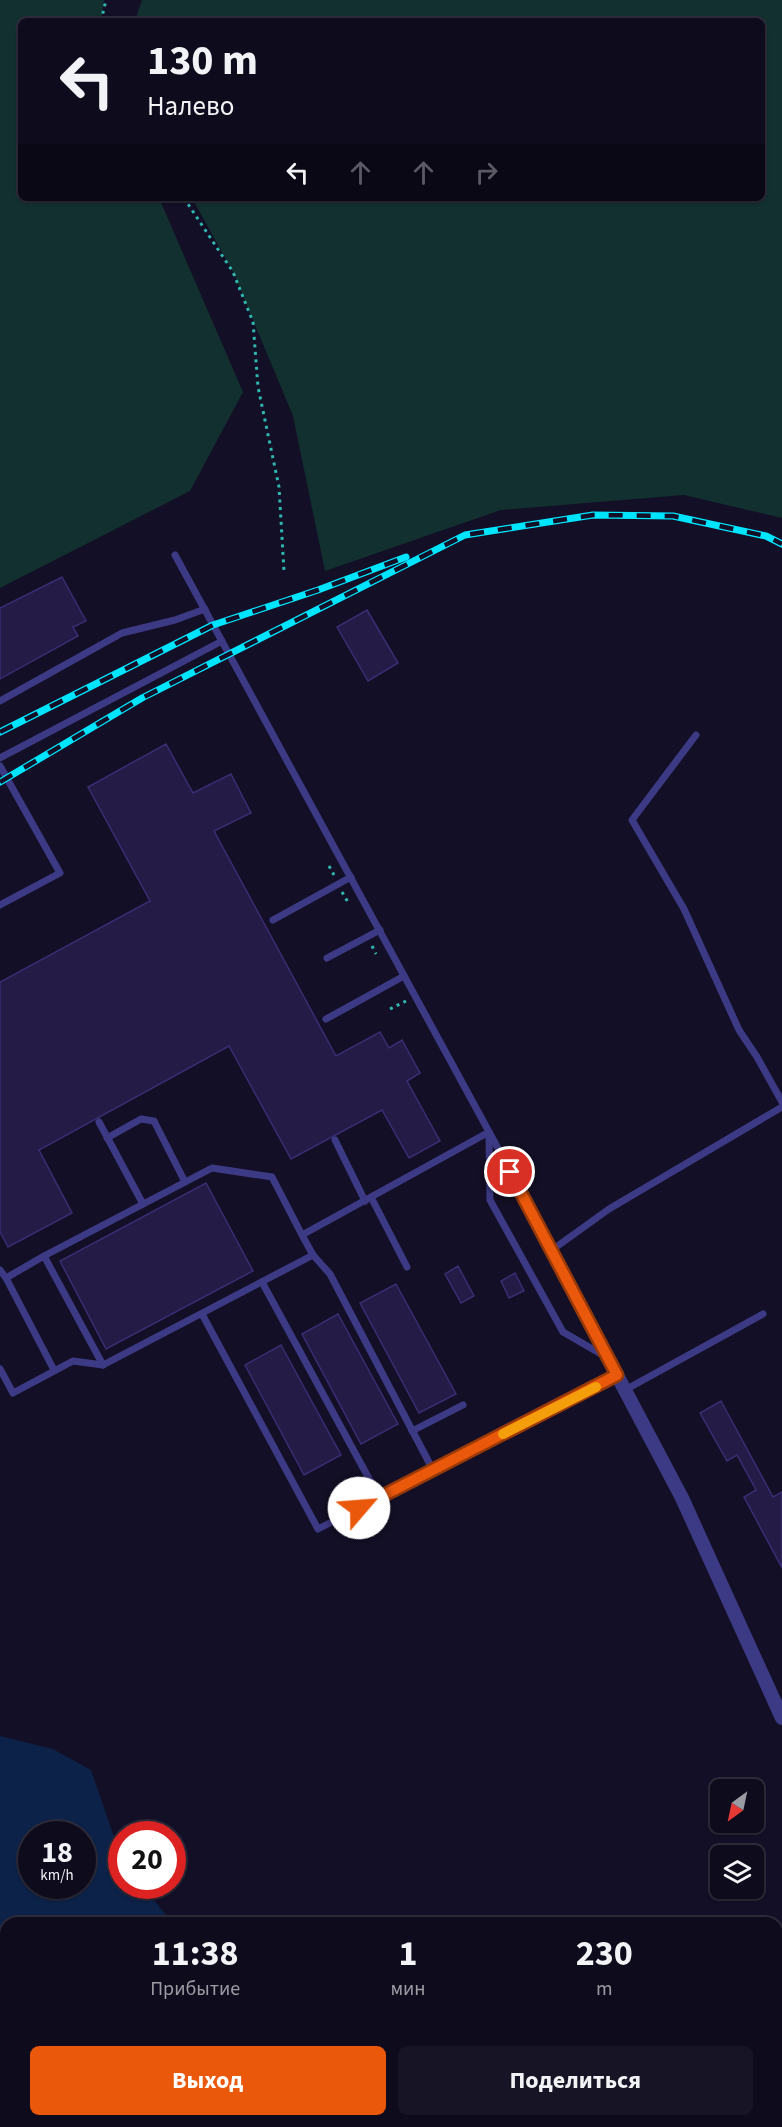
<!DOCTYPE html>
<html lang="ru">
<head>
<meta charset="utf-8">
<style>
  :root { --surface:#0e0b1c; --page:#171425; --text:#f1f3f6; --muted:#9b9ba3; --line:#2e2b3b; --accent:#ea580c }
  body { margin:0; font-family:"Source Sans 3",sans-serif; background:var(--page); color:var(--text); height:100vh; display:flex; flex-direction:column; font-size:22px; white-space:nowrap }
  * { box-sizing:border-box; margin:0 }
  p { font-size:20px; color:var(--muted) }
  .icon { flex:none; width:33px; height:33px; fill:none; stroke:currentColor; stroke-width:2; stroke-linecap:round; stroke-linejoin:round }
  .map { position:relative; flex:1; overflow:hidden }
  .side { position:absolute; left:0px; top:1917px; width:783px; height:210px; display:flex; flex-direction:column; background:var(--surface); border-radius:18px 18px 0 0; box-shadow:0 2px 4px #0004,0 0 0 2px var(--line) }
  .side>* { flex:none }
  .banner { position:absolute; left:18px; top:18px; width:747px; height:183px; border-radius:9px; box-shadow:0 2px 4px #0004,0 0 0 2px var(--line); background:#0e0b1c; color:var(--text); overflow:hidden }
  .needle { width:39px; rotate:213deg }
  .fabs { position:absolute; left:710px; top:1779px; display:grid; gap:12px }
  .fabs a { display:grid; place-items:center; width:54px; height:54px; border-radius:9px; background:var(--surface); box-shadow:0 2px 4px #0004,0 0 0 2px var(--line); font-size:30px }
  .speed { position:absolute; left:18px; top:1821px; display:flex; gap:12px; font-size:30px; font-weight:700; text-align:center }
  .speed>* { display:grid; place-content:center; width:78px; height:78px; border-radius:50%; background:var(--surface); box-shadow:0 2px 4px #0004,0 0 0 2px var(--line); line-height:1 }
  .speed small { font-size:15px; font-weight:400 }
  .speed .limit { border:9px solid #d22; background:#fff; color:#111 }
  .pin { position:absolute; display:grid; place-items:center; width:51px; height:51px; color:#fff; margin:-26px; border:3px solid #fff; border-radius:50%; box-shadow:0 2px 6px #0007 }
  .me { position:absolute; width:66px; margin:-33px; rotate:63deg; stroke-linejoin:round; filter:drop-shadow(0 0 4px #0008) }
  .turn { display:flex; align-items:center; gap:21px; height:126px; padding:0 30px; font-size:27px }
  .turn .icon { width:78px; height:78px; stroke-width:2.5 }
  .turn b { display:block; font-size:42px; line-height:51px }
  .lanes { display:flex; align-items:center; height:57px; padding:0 30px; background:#0003; justify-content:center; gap:30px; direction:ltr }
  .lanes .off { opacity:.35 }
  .eta { display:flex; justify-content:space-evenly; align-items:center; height:102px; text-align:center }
  .eta b { font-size:36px; font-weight:700; line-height:42px }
  .button { display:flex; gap:12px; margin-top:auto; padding:12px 30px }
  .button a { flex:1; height:69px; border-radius:9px; background:var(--accent); color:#fff; font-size:24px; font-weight:700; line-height:69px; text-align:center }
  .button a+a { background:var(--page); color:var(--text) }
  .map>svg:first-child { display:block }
  .green { fill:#12302f }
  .water { fill:#0c2248; fill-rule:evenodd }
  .building { fill:#241b47; stroke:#3b2d73; stroke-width:1.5 }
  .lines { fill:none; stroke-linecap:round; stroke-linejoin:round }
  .path { stroke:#2fb8b0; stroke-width:3; stroke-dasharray:3 4.5; stroke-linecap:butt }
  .service { stroke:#3d3a85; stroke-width:7 }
  .minor { stroke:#3d3a85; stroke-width:14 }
  .tertiary { stroke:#3d3a85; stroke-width:15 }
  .rail-casing { stroke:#00e5ff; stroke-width:7 }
  .rail { stroke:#130f26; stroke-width:4.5; stroke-dasharray:14; stroke-linecap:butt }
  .route-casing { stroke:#983908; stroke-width:15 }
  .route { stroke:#ea580c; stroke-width:10 }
  .slow { stroke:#f59e0b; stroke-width:10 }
</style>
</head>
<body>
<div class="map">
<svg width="782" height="2127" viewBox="0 0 782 2127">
  <rect width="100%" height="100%" fill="#130f26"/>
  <g class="green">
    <polygon points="0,0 104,0 101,21 21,21 21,198 159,198 243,392 190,491 0,588"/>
    <polygon points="142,0 782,0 782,518 684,495 501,510 325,571 293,416 233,272 192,198 762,198 762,21 135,21"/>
  </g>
  <path class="water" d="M 0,1736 L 53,1749 L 91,1770 L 121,1857 L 122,1886 L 143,1886 L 172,1923 L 6,1923 L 6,1977 L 0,1976 ZM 32,1834 L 82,1834 L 82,1886 L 32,1886 Z"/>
  <g class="building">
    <polygon points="62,577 86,621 73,627 78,636 0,679 0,608"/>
    <polygon points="367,610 398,663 368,681 337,627"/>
    <polygon points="166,744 193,793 231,774 251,813 214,831 336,1056 380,1032 389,1048 402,1040 420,1073 407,1081 440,1141 409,1158 382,1110 291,1159 229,1046 39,1150 72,1213 8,1247 0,1232 0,982 150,901 88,787"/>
    <polygon points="206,1183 253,1271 106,1349 60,1261"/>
    <polygon points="458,1266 474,1296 461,1303 445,1274"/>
    <polygon points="515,1273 524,1291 509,1298 501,1281"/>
    <polygon points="396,1284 456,1394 419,1413 360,1303"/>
    <polygon points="338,1314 398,1424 361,1444 302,1334"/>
    <polygon points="281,1345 341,1455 304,1475 245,1365"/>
    <polygon points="721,1401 773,1497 782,1492 782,1568 744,1497 756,1490 737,1455 727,1461 700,1413"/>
  </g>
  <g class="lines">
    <g class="path">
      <polyline points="101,21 106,0"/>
      <polyline points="184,198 233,272 253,322 258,387 279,487 284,571"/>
      <polyline points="329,866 334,875"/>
      <polyline points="342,892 349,904"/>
      <polyline points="372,946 376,954"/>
      <polyline points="390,1009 406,1001"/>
    </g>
    <g class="service">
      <polyline points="175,555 543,1231 608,1358"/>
      <polyline points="0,701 122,633 175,620 205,609"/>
      <polyline points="696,735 632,820 684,909 739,1030 757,1057 782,1102"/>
      <polyline points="0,758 222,641"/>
      <polyline points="0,766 60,873 0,905"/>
      <polyline points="273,920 351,877"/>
      <polyline points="327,958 380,930"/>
      <polyline points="326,1019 404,976"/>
      <polyline points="99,1122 143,1204"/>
      <polyline points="489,1135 490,1200 563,1332 608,1358"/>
      <polyline points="107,1138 141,1119 154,1121 185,1182"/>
      <polyline points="335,1140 365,1201"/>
      <polyline points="371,1197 407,1267"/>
      <polyline points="302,1235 313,1255 103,1365 44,1256 212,1168 272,1177 302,1235 489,1132"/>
      <polyline points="552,1250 609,1209 782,1107"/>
      <polyline points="313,1255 330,1274 433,1470"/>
      <polyline points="44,1256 6,1278 54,1370"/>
      <polyline points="0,1270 6,1278"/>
      <polyline points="262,1282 379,1497"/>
      <polyline points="202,1314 318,1529 617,1375"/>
      <polyline points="0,1369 13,1393 73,1361 103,1365"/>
      <polyline points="625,1390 763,1314"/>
      <polyline points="412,1431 463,1405"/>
    </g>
    <g class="minor">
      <polyline points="608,1358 682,1498 782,1718"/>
      <polyline points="0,2011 6,2013"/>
      <polyline points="0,2035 6,2033"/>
      <polyline points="374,2121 378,2127"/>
    </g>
    <g class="tertiary">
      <polyline points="777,1969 782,1968"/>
      <polyline points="462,2127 469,2121"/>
    </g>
    <defs>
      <g id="rail">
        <polyline points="0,732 213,625 318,590 406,557"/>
        <polyline points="0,782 142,698 465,535 593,515 673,516 766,536 782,544"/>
      </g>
    </defs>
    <use href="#rail" class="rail-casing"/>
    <use href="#rail" class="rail"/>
  </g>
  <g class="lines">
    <defs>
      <polyline id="route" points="359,1508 617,1375 510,1172"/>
    </defs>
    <use href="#route" class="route-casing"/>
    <use href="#route" class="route"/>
    <polyline class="slow" points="503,1434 596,1387"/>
  </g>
</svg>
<div class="fabs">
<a><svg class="needle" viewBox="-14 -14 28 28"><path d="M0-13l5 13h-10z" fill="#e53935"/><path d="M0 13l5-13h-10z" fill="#9b9ba3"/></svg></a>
<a><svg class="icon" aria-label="layers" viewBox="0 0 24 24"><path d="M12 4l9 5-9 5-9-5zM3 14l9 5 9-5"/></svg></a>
</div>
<div class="speed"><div>18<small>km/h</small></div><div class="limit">20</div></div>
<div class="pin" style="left:510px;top:1172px;background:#d93025"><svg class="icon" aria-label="arrive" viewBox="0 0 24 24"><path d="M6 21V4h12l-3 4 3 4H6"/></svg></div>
<svg class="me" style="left:359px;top:1508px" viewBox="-20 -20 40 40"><circle r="19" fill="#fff"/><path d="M0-13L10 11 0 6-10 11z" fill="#ea580c"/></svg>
<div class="banner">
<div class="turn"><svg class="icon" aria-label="left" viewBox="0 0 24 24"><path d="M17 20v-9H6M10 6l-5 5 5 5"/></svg><div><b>130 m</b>Налево</div></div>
<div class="lanes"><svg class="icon" aria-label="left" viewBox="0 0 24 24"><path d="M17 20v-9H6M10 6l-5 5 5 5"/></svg><svg class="icon off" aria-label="ahead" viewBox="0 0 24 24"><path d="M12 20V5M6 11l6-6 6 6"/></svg><svg class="icon off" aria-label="ahead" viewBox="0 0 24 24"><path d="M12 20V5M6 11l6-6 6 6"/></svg><svg class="icon off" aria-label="right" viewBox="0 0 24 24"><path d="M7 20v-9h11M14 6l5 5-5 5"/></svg></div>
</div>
<section class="side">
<div class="eta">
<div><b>11:38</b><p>Прибытие</p></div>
<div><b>1</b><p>мин</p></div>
<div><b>230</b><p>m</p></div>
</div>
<div class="button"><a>Выход</a><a>Поделиться</a></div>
</section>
</div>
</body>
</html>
